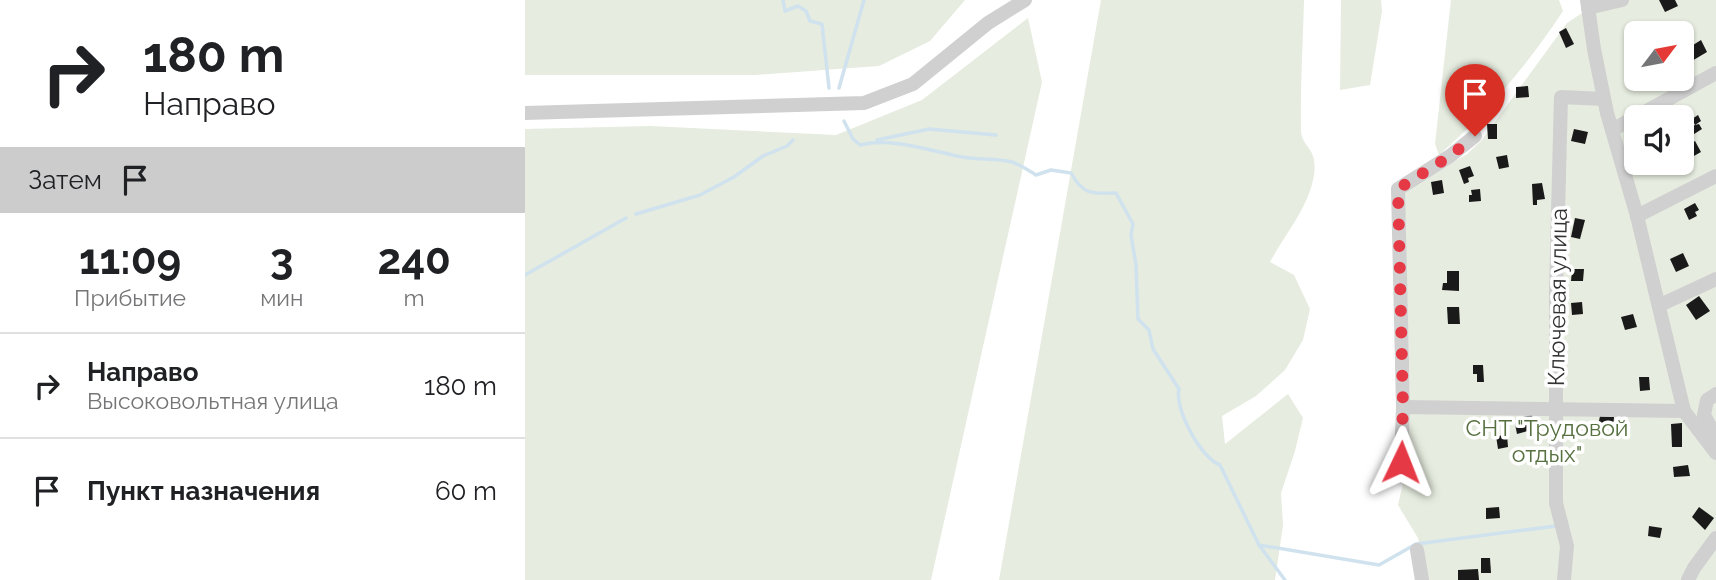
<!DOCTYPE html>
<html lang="ru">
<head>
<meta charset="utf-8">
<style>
  :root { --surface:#fff; --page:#f6f6f6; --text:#202124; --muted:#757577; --line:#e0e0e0 }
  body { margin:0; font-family:Raleway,sans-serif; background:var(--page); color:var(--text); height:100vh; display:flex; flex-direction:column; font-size:26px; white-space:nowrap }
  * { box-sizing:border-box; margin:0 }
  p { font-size:23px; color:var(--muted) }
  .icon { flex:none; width:38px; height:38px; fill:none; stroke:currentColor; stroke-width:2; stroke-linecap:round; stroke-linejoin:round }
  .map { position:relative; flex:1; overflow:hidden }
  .panel { display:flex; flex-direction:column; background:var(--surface); width:525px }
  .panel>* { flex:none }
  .guide { background:#fff; color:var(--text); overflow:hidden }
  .needle { width:46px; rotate:58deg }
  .buttons { position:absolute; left:1099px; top:21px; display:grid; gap:14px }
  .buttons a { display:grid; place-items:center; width:70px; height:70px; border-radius:10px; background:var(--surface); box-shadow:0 2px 5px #0004; font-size:35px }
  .pin { position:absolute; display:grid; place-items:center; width:60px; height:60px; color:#fff; margin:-72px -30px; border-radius:50% 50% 50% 0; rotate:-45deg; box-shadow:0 0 7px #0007 }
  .pin .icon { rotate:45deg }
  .me { position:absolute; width:77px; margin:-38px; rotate:2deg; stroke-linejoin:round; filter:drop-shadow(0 0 5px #0008) }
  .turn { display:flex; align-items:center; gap:24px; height:147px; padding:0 28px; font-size:32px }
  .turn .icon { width:91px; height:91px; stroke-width:2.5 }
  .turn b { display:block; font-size:49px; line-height:60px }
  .then { display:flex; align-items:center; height:66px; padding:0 28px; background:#0003; gap:14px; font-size:26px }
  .eta { display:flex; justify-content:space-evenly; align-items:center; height:119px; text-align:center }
  .eta b { font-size:42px; font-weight:700; line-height:49px }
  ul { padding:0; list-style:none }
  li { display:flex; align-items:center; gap:21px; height:105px; padding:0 28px; border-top:2px solid var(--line) }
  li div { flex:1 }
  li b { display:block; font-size:26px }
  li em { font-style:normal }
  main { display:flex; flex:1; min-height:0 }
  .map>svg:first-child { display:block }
  .green { fill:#e6ecdf; fill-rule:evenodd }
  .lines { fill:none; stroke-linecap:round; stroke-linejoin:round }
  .stream { stroke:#cfe2ee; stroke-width:3.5 }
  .building { fill:#1a1a1a }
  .minor { stroke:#d0d0d0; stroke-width:14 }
  .route { stroke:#e63946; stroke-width:12; stroke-dasharray:0 21.6 }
  .labels { text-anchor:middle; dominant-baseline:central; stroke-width:7; stroke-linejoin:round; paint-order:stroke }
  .street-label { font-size:23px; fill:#333; stroke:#fff }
  .park-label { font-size:23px; fill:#56703f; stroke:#fff }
</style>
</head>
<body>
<main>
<section class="panel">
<div class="guide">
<div class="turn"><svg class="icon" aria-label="right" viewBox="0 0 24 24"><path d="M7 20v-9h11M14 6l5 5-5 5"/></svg><div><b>180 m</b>Направо</div></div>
<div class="then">Затем<svg class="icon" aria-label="arrive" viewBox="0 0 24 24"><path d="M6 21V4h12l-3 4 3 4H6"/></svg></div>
</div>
<div class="eta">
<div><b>11:09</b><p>Прибытие</p></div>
<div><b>3</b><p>мин</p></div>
<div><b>240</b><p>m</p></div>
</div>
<ul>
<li><svg class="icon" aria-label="right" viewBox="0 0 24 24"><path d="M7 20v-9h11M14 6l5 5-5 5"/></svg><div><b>Направо</b><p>Высоковольтная улица</p></div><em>180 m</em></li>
<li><svg class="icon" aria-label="arrive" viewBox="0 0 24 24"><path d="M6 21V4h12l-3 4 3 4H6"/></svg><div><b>Пункт назначения</b></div><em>60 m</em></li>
</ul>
</section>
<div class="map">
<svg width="1191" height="580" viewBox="0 0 1191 580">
  <rect width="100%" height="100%" fill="#fff"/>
  <g class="green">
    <polygon points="0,0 440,0 405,41 354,66 230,75 0,75"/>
    <path d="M 576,0 L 779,0 C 778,43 775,87 776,131 C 777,148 793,147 789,175 C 784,207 760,234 745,262 L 769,275 L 785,309 L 778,340 L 760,370 L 731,396 L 697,416 L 700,444 L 763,394 L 778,418 L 770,451 L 756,493 L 758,525 L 750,580 L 474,580 Z"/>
    <polygon points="816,0 856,0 857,11 845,85 815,90"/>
    <path d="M 926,0 L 1034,0 L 1038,11 C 1004,63 961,114 914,155 L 910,144 Z"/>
    <path d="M 1061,0 L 1191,0 L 1191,580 L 902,580 L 893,538 L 873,505 L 883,461 L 885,395 L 879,192 L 942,154 L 956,141 L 1042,23 L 1060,11 ZM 1111,33 L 1157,33 L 1157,79 L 1111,79 ZM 1111,117 L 1157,117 L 1157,163 L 1111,163 Z"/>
    <polygon points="503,18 517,82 406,580 0,580 0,129 125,126 311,135 397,100"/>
  </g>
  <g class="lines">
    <g class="stream">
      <polyline points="258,0 260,11 273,6 281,11 285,21 297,24 304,88"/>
      <polyline points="314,88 339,0"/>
      <path d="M 319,121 L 328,139 L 335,145 C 368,137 405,151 438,157 C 454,160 471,158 487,162 C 496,165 503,170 511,175 L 526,170 L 546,173 C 558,195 567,194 591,193 L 608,224 L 606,235 L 611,265 L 613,319 L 624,330 L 628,349 L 654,389 C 649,409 676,458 695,465 L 734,545 L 854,565 L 891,544 L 1031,526"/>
      <polyline points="352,140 404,129 471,135"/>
      <polyline points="111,214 175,195 209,177 238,156 262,146 268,140"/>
      <polyline points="0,275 101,218"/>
      <polyline points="734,545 760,580"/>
    </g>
  </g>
  <g class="building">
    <polygon points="1134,0 1150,0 1153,6 1140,12"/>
    <polygon points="1041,28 1049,44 1041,48 1034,32"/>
    <polygon points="1176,40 1182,52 1160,65 1157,52"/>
    <polygon points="1003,86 1004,97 991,98 991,87"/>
    <polygon points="1173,115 1176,121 1170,125 1174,124 1177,129 1166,136 1162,129 1170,125 1167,119"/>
    <polygon points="962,124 972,124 972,139 963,139"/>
    <polygon points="1049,129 1063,132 1060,144 1046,141"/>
    <polygon points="1170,141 1176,152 1167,157 1161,147"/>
    <polygon points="982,155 984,167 974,169 971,157"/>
    <polygon points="945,166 949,176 943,178 944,182 939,184 934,170"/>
    <polygon points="917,180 919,193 908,195 906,182"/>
    <polygon points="1017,183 1020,199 1012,200 1012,205 1008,205 1007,184"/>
    <polygon points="955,189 956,201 944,202 944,195 947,195 946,190"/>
    <polygon points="1170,203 1174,210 1170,212 1172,216 1164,220 1159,209"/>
    <polygon points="1050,218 1060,220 1055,239 1046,237"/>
    <polygon points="1158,253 1164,266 1151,272 1145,259"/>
    <polygon points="1047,269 1059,269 1058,281 1046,281"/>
    <polygon points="922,271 934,271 934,291 917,290 918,283 922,283"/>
    <polygon points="1174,296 1185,311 1171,320 1161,305"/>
    <polygon points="1057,302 1058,314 1047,315 1046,303"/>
    <polygon points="922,307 934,307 935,324 923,324"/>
    <polygon points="1108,314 1112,327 1100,330 1096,317"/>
    <polygon points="948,365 958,365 959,382 952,382 952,374 948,374"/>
    <polygon points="1114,377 1124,377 1125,390 1115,391"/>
    <polygon points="1007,415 1008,421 1011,420 1013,428 992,434 989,419"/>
    <polygon points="1075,416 1089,417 1088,428 1073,426"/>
    <polygon points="1157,423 1157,447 1147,447 1146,424"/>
    <polygon points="982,435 983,447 973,449 971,436"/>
    <polygon points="1163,465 1165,476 1149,477 1148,467"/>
    <polygon points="974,507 975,518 961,519 961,508"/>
    <polygon points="1174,507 1189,518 1180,530 1167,517"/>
    <polygon points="1124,526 1137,528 1135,538 1123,536"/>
    <polygon points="956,558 965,558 966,573 956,573"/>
    <polygon points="953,569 954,580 933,580 933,570"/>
  </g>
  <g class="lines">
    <g class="minor">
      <polyline points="1062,0 1069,49 1082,113 1112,216 1159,411 1191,453"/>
      <polyline points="1063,8 1097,0"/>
      <polyline points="0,113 339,103 388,84 463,23 500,0"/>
      <polyline points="1087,130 1191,73"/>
      <polyline points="1112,216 1191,176"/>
      <polyline points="1135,305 1191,279"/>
      <polyline points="1191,394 1182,400 1179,415 1191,437"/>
      <polyline points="878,407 1159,411"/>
      <polyline points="876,462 878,407 873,189 925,156 950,136"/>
      <polyline points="892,550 897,580"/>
      <polyline points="1039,580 1042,546 1031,503 1031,291 1036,97 1079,99"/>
      <polyline points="1163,580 1169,568 1191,538"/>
    </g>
  </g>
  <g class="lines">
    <polyline class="route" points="876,462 878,407 873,189 925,156 950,136"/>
  </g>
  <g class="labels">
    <g class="street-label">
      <text transform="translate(1032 297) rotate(-89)">Ключевая улица</text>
    </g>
    <g class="park-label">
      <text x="1022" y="427">СНТ "Трудовой<tspan x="1022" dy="26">отдых"</tspan></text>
    </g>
  </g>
</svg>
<div class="buttons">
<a><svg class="needle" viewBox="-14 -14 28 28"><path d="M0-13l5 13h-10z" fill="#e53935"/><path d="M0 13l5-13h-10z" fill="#757577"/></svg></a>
<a><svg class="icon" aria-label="sound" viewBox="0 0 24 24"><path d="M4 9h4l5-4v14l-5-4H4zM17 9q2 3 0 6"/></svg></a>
</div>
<div class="pin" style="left:950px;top:136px;background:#d93025"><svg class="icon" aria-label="arrive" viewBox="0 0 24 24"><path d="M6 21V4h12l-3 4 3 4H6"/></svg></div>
<svg class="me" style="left:876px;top:462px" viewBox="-20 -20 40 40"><path d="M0-17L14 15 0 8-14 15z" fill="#e63946" stroke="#fff" stroke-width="4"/></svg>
</div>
</main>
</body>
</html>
